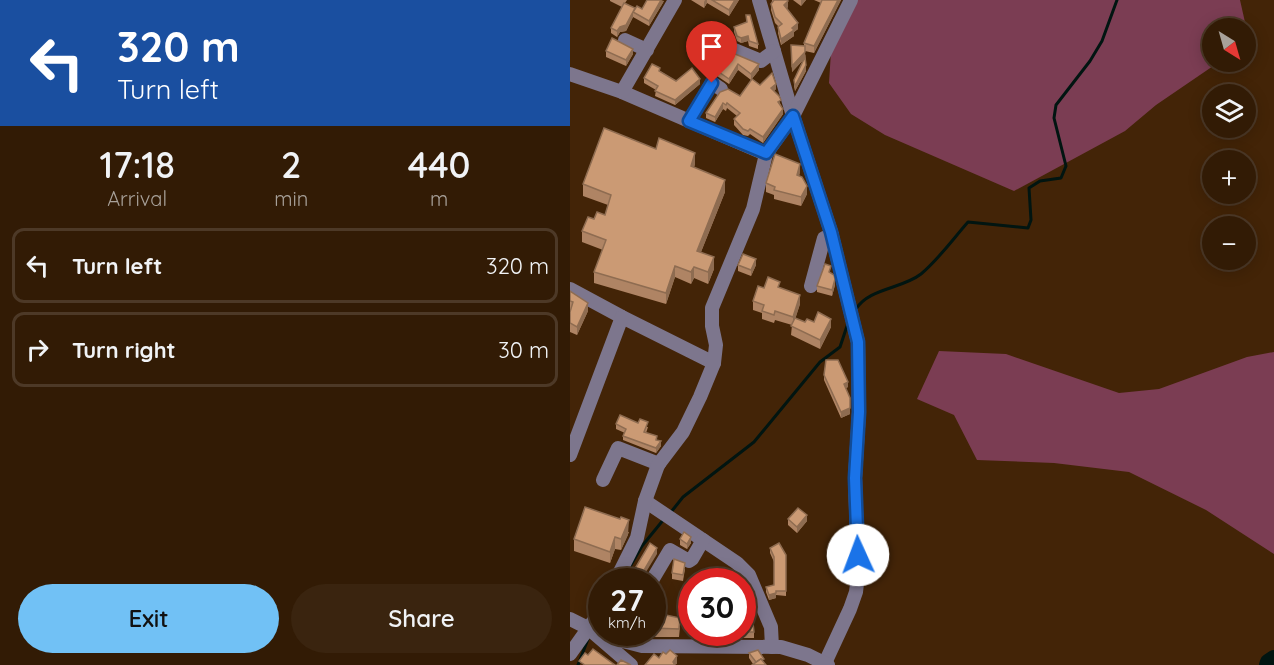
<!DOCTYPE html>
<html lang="en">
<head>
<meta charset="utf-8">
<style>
  :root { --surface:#321b05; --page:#3a240f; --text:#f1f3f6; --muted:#a8a19a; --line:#4d3927; --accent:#71c1f5 }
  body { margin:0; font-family:Quicksand,sans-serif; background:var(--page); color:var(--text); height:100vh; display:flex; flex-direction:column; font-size:22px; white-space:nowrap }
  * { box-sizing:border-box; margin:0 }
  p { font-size:20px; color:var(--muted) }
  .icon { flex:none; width:33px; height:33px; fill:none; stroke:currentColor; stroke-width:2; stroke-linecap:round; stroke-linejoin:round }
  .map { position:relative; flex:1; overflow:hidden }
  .side { display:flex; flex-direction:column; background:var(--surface); width:570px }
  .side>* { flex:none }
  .banner { background:#1a4fa0; color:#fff; overflow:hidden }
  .needle { width:39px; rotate:143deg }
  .tools { position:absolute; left:632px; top:18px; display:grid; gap:12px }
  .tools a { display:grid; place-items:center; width:54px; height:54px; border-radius:50%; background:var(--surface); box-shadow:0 3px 15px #0003,0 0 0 2px var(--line); font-size:30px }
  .speed { position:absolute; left:18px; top:568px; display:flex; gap:12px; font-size:30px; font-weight:700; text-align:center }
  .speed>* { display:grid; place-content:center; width:78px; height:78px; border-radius:50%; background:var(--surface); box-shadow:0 3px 15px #0003,0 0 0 2px var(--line); line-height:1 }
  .speed small { font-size:15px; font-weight:400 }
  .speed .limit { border:9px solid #d22; background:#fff; color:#111 }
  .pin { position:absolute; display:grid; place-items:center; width:51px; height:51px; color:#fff; margin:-62px -26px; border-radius:50% 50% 50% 0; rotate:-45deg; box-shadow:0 0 6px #0007 }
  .pin .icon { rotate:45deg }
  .me { position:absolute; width:66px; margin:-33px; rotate:358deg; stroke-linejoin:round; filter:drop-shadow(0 0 4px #0008) }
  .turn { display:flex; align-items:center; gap:21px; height:126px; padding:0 18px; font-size:27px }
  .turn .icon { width:78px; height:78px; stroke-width:2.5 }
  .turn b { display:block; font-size:42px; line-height:51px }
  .eta { display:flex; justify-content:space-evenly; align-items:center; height:102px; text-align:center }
  .eta b { font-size:36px; font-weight:600; line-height:42px }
  .button { display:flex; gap:12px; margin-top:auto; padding:12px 18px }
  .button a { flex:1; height:69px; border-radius:36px; background:var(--accent); color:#111; font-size:24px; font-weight:600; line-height:69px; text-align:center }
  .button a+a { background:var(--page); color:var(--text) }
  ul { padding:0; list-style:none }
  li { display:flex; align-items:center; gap:18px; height:75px; margin:0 12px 9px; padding:0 6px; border:3px solid var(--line); border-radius:12px }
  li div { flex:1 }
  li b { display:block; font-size:22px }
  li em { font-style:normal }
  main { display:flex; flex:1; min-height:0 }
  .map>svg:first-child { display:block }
  .green { fill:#7b3d53 }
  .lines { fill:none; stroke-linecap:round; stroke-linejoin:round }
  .stream { stroke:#011511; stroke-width:3 }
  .river { stroke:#011511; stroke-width:16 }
  .minor { stroke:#7d768d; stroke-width:14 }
  .wall { fill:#af8464 }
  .shaded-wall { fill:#8e6c51 }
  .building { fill:#cb9a74; stroke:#8e6c51; stroke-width:1.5 }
  .route-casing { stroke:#114b97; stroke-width:15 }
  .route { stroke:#1a73e8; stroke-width:10 }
</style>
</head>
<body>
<main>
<section class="side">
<div class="banner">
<div class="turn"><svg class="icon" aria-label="left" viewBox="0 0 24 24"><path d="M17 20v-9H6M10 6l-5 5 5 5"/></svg><div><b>320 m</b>Turn left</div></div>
</div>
<div class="eta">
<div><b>17:18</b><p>Arrival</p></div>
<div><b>2</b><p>min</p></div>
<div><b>440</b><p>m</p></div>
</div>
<ul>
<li><svg class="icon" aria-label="left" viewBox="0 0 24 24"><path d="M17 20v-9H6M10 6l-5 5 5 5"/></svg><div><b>Turn left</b></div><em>320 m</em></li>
<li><svg class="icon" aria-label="right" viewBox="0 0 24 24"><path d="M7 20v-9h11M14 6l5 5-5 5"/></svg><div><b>Turn right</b></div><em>30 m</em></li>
</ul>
<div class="button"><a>Exit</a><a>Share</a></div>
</section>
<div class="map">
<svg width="704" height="665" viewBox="0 0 704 665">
  <rect width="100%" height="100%" fill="#432407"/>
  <g class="green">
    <polygon points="278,0 670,0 679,40 675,43 675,28 642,28 642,62 649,62 586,105 555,131 444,191 315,135 281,114 259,83 263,20"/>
    <polygon points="369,351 436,354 549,393 589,389 677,357 704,352 704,554 636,510 559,472 484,463 407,460 384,415 347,399"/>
  </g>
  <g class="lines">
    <g class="stream">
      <path d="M 286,309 C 299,288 332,289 351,274 C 368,260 383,239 398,222 L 458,228 L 461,220 L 459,188 L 470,181 L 491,178 L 496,166 L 484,118 L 486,105 L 520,61 L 532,41 L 547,0"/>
      <polyline points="101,512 113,497 184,442 250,362 270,347 278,323"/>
      <polyline points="58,570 72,546 94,519"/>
      <polyline points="8,665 18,639"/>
    </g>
    <polyline class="river" points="697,665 698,662 704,658"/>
    <g class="minor">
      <polyline points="189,0 223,116 261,232 288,342 289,412 285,478 288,575 286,592 280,609 255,663"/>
      <polyline points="55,40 77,50"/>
      <polyline points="157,47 191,61 204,51"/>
      <polyline points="0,74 52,92 196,154"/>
      <polyline points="52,92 105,0"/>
      <polyline points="119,121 142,83 151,89"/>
      <polyline points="241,286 254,238 262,235"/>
      <polyline points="0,289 52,317 144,363"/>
      <polyline points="0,455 52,317"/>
      <polyline points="33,480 48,448 89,464"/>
      <polyline points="75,501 167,563 179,575 201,627 202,647"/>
      <polyline points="45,582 67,538 75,501 88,465 113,432 130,397 144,363 146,345 142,326 142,308 183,209 196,154 223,116 281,0"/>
      <polyline points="81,582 100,550 119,561 122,559 133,540"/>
      <polyline points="0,619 18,628 61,665"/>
      <polyline points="26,634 72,646 211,647 238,655 258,665"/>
      <polyline points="0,654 32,609"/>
    </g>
  </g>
  <g class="wall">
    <polygon points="40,0 57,0 55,3 65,8 72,9 94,1 79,26 63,17 56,31 50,32 47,37 41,33 41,28 52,7 40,1"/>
    <polygon points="121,0 169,0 159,16 137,3 134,8"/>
    <polygon points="202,0 217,0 218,7 217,8 228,29 224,32 224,36 211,45 208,33 209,27 205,23 201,10"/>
    <polygon points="223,0 236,0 231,6"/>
    <polygon points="244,0 271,0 244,53 235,51 236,71 225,91 224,86 224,80 234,59 222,72 221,45 234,46 234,43 251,3"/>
    <polygon points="164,27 188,44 188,49 179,46 178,41 171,43 167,41 164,32"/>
    <polygon points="127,41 147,45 141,54 152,61 158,51 189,70 181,80 168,70 159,84 123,60 123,54 127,47"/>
    <polygon points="36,51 63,54 56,66 36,57"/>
    <polygon points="90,71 106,81 130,84 105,105 85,96 86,90 74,83 74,78"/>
    <polygon points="190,85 206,89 204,91 211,105 213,114 193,143 180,134 178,136 173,135 164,125 164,119 167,116 157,108 156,111 153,109 145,122 136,118 136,113 150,92 170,96"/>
    <polygon points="125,164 124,167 155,192 131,252 144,269 138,284 124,278 121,284 105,277 96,304 24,283 24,272 33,250 12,242 12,231 24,219 35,215 38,205 13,196 13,184"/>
    <polygon points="230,172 229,176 237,194 231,206 204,199 204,195 196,192 196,183"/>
    <polygon points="168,265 186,265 181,276 168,271"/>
    <polygon points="261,273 265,285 262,296 247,292 247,286"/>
    <polygon points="194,288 210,288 230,304 225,319 235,322 244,322 261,327 250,349 221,335 222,325 205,320 204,323 192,319 192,313 183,310 183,301"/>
    <polygon points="0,291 18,311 7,335 0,332 0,312 1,310 0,309"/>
    <polygon points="254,375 278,387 276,388 280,414 271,418 254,380"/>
    <polygon points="46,424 78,427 76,433 87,440 91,446 86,453 53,440 53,436 55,433 46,429"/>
    <polygon points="218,519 237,521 227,533 218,525"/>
    <polygon points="59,532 51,550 45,549 40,563 4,551 4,539"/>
    <polygon points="110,539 121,543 117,549 110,545"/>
    <polygon points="200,548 216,555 216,596 206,595 206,598 199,600 196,592 196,587 204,585 204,562 200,553"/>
    <polygon points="115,569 113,581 102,579 102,573"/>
    <polygon points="172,596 180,609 180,615 172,615"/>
    <polygon points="82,612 110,627 109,637 76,637 76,635 69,634 69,633 82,633"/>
    <polygon points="172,624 184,632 184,638 164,638 164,633 172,633"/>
    <polygon points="130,633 150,633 150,638 130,637"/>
    <polygon points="179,653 194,662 183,664 179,658"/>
  </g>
  <g class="shaded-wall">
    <polygon points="91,0 94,1 79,26 79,21"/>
    <polygon points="135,0 137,0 137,3 134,8 134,2"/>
    <polygon points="165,0 169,0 159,16 159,10"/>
    <polygon points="231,0 236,0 231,6"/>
    <polygon points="268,0 271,0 244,53 244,46"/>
    <polygon points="218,1 218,7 214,11 214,5"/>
    <polygon points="63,12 63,17 56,31 50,32 47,37 47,31"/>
    <polygon points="228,23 228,29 224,32 224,36 211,45 211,39 222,28"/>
    <polygon points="178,36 178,41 171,43 171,38"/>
    <polygon points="147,39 147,45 138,58 138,52"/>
    <polygon points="63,49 63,54 56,66 56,60"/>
    <polygon points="235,52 235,58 222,72 222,66"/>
    <polygon points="168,64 168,70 159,84 159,79"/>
    <polygon points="189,64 189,70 181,80 181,74"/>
    <polygon points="236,65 236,71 225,91 225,86"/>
    <polygon points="130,79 130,84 105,105 105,100"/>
    <polygon points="206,84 206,89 201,94 201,88"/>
    <polygon points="153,103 153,109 145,122 145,117"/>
    <polygon points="213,109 213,114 193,143 193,137"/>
    <polygon points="125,153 125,164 121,177 121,166"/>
    <polygon points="230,164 230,172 227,183 227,175"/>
    <polygon points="155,180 155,192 127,262 127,251"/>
    <polygon points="237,186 237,194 231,206 231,197"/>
    <polygon points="144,257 144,269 138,284 138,272"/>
    <polygon points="186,259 186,265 181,276 181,270"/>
    <polygon points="105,266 105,277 96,304 96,293"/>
    <polygon points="124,267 124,278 121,284 121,272"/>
    <polygon points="265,279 265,285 262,296 262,290"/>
    <polygon points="230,295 230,304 223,326 223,317"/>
    <polygon points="18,303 18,311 7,335 7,327"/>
    <polygon points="261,319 261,327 250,349 250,340"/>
    <polygon points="278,382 278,387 274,389 274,384"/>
    <polygon points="280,408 280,414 271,418 271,412"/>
    <polygon points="91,441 91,446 86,453 86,448"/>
    <polygon points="237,515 237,521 227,533 227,527"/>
    <polygon points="59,520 58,535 51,550 51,539"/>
    <polygon points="45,537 45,549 40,563 40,552"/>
    <polygon points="121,537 121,543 117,549 117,544"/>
    <polygon points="87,548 87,554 73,577 73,572"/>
    <polygon points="206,593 206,598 199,600 199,595"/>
    <polygon points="107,656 107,664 103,665 103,662"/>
  </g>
  <g class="building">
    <polygon points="77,0 91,0 79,21 63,12 67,6 72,9"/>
    <polygon points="142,0 165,0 159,10"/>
    <polygon points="204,0 217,0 218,1 214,5 228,23 222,28 224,30 211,39 208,27 212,24 205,17 201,4"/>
    <polygon points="252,0 268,0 244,46 234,43"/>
    <polygon points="54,3 65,8 56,25 50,27 47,31 41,28"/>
    <polygon points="176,15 180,15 188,44 179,41 178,36 171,38 167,36 164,27 177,22"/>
    <polygon points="134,31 147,39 138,52 152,61 158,51 189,64 181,74 168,64 159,79 123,54 130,42 127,41"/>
    <polygon points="42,38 63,49 56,60 36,51"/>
    <polygon points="221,45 235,46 235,52 222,66"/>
    <polygon points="235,57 236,65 225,86 224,80"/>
    <polygon points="82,64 90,68 89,71 106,81 122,68 130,79 105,100 85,91 88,86 74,78"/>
    <polygon points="202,73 206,84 201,88 209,96 211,100 208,102 213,109 193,137 180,129 178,131 173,129 164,119 170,113 157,103 156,105 153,103 145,117 136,113 150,92 158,89 170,96 182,79 190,85"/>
    <polygon points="34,128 86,149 89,138 125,153 121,166 155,180 127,251 144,257 138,272 124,267 121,272 105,266 96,293 24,272 36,240 12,231 18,217 24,219 27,212 35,215 41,195 13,184"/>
    <polygon points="205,154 230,164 227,175 232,177 237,186 231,197 204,190 205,187 196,183"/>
    <polygon points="173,254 186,259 181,270 168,265"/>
    <polygon points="255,264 261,266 259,272 264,275 265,279 262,290 247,286"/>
    <polygon points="198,277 210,282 208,287 230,295 223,317 205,311 204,315 192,311 194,305 183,301 188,286 194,288"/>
    <polygon points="0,291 18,303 7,327 0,323 0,312 3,302 0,301"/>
    <polygon points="248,312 261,319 250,340 221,326 225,318 235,322 237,319 244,322"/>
    <polygon points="256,360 268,360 278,382 274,384 280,398 280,408 271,412 254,375"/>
    <polygon points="50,415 68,423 70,419 78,422 74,432 87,436 86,440 91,441 86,448 53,436 56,429 46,424"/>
    <polygon points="15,507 50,519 51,517 59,520 51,539 45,537 40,552 4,539"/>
    <polygon points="228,508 237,515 227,527 218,519"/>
    <polygon points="114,532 121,537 117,544 110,539"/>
    <polygon points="80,543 87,548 73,572 73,582 57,582"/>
    <polygon points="209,543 216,555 216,591 206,591 206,593 199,595 196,587 204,585 204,557 200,548"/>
    <polygon points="104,559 115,563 113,575 102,573"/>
    <rect x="172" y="596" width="8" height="13"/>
    <polygon points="82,612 110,618 109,629 82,628"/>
    <polygon points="183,623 184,632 172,632 172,624"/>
    <polygon points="23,649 45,665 15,665 9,661 15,653 18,655"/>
    <polygon points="100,650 107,656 103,662 105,665 75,665 84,654 89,658 93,652 96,654"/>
    <polygon points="188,650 194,659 192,660 191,659 186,662 179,653"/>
    <polygon points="191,659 196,665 182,665"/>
    <polygon points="51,660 61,665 47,665"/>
  </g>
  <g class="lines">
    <defs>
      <polyline id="route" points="142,83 119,121 196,153 223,116 261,232 288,342 289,412 285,478 288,555"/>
    </defs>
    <use href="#route" class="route-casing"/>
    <use href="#route" class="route"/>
  </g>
</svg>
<div class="tools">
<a><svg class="needle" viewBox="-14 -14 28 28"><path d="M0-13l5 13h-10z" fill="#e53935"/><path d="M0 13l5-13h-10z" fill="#a8a19a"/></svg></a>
<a><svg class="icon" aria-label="layers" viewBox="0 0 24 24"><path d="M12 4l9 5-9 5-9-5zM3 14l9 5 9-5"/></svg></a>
<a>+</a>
<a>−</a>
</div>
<div class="speed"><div>27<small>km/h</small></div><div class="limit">30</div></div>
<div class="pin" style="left:142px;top:83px;background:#d93025"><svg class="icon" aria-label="arrive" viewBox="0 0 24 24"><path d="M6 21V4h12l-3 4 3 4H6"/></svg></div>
<svg class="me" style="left:288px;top:555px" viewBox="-20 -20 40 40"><circle r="19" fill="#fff"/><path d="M0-13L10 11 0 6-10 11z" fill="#1a73e8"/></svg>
</div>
</main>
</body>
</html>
